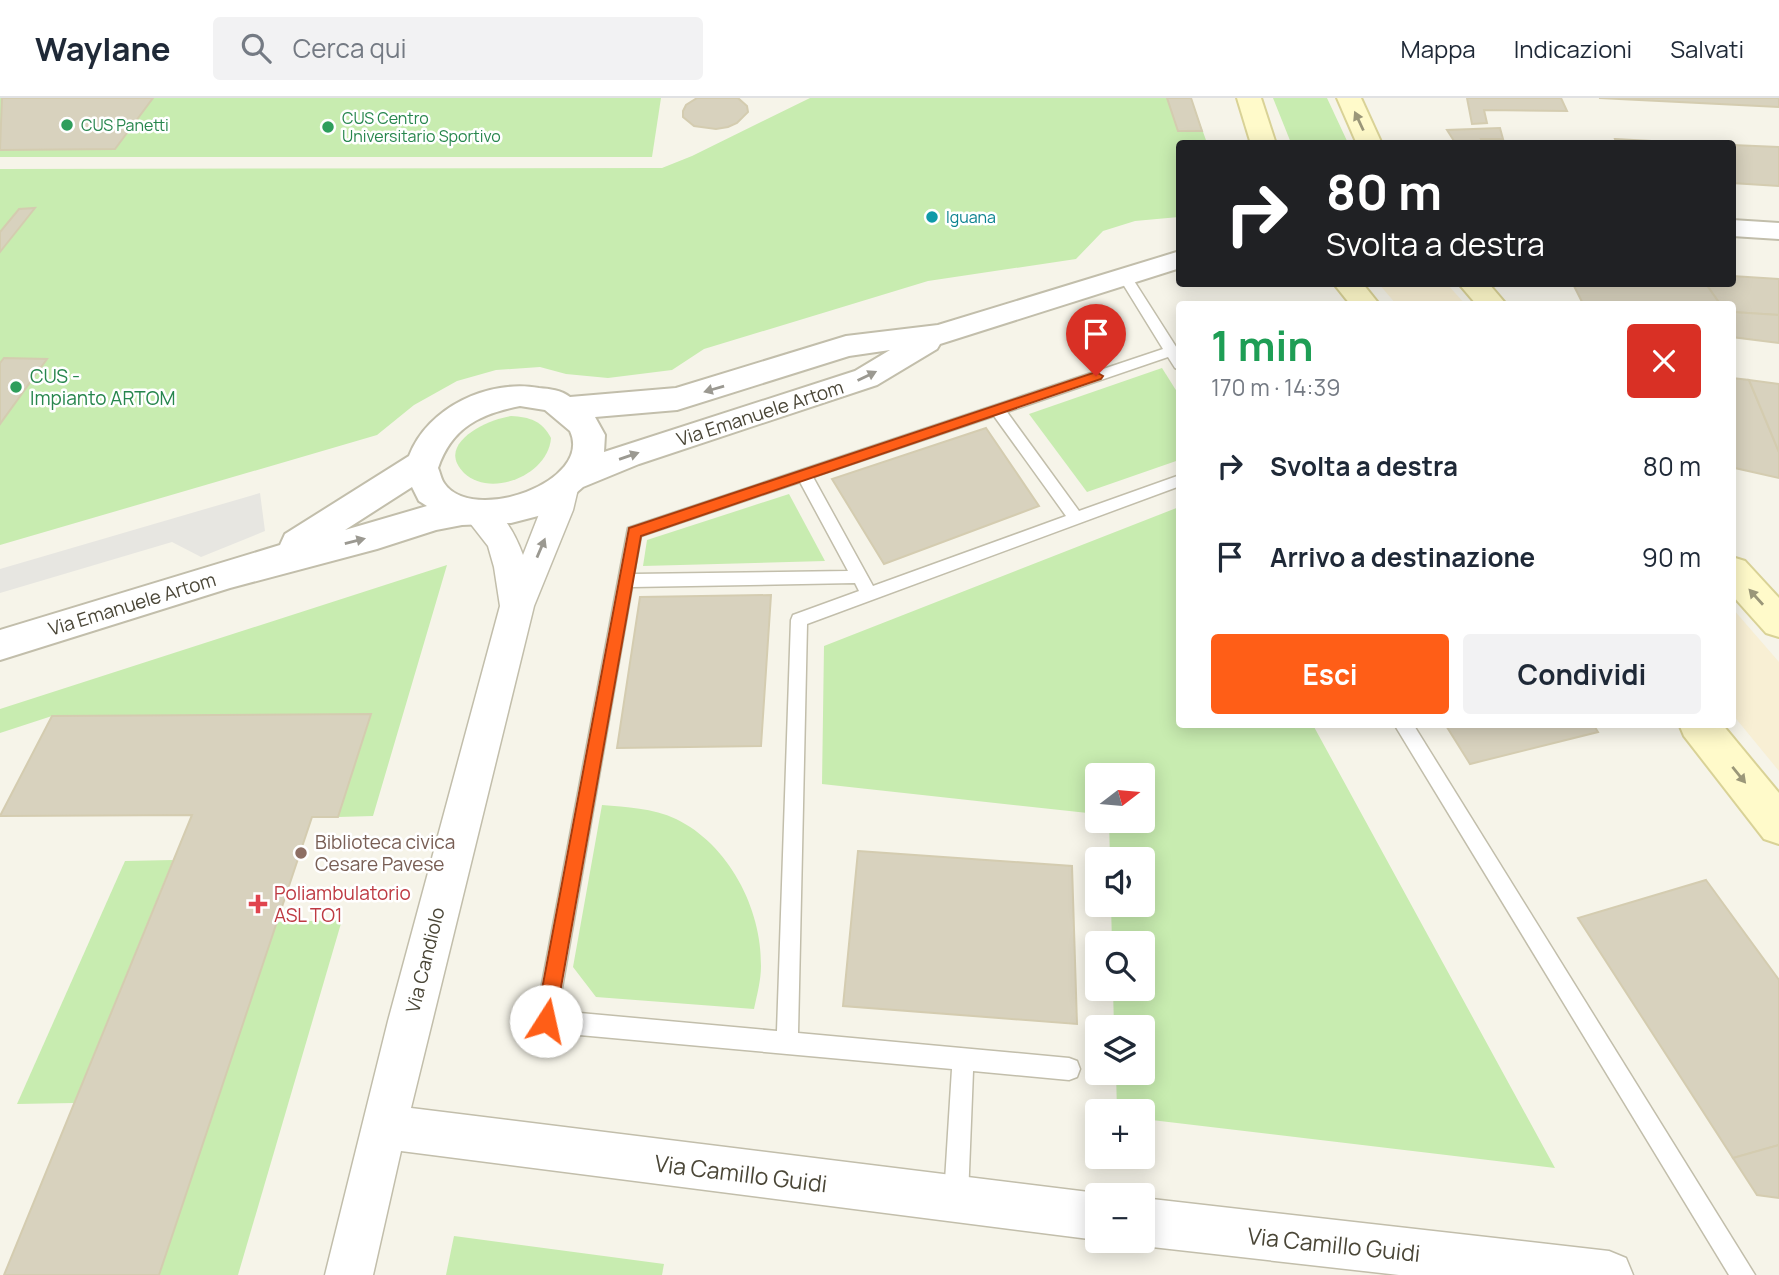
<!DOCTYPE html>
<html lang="it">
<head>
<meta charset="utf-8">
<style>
  :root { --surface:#fff; --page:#f2f2f3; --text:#1f2937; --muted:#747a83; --line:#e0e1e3; --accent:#ff5e17 }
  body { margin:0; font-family:Manrope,sans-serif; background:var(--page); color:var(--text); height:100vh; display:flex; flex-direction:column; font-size:26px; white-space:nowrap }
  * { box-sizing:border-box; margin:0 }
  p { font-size:23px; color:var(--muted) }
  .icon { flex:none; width:38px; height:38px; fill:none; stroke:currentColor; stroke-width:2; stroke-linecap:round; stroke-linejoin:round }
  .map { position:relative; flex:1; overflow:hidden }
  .details { position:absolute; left:1176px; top:203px; width:560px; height:427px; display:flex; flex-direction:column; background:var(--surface); border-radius:7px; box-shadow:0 4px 18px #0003 }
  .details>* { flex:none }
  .banner { position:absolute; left:1176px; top:42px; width:560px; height:147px; border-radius:7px; box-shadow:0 4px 18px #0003; background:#202124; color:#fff; overflow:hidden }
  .needle { width:46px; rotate:74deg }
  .tools { position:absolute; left:1085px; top:665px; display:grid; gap:14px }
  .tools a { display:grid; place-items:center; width:70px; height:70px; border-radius:7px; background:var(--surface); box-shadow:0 4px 18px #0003; font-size:35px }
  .pin { position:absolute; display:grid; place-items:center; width:60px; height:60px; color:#fff; margin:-72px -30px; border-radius:50% 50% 50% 0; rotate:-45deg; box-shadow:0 0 7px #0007 }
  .pin .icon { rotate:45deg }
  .me { position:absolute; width:77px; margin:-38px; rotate:10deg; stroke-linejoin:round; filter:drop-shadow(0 0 5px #0008) }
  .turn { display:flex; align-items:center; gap:24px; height:147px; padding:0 35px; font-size:32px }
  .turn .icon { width:91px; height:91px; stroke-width:2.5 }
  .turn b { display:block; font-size:49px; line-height:60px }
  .round { display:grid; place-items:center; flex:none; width:74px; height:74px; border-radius:7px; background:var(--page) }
  .summary { display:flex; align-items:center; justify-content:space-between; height:119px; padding:0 35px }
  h1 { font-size:42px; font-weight:700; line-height:52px; color:#1e9e55 }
  .cta { display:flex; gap:14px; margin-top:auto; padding:14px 35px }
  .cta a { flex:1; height:80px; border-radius:7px; background:var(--accent); color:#fff; font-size:28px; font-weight:700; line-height:80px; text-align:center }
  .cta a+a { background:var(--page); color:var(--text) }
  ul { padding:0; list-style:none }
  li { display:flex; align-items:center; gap:21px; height:91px; padding:0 35px }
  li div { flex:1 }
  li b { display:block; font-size:26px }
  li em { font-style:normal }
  header { display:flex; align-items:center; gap:42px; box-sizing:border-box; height:98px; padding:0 35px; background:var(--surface); border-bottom:2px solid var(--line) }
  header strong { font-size:33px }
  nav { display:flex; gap:38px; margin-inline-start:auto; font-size:24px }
  .search { width:490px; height:63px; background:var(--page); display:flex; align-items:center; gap:18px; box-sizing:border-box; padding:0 24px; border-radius:7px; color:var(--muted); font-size:26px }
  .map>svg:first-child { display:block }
  .commercial { fill:#f8efd4 }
  .green { fill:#c8ecb0 }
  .parking { fill:#e7e6e1 }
  .building { fill:#d8d2be; stroke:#d4ccb0; stroke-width:2 }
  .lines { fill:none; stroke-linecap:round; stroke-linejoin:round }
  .service-casing { stroke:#c2beab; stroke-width:3 }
  .minor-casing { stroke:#c2beab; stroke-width:3 }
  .tertiary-casing { stroke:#c2beab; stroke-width:4 }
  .secondary-casing { stroke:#d9d296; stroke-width:4 }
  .service { fill:#fff; fill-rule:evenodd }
  .minor { fill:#fff; fill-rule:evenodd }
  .tertiary { fill:#fff; fill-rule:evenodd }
  .secondary { fill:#fffaca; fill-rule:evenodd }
  .oneway { fill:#9b9779 }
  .oneway2 { fill:#9b9991 }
  .route { fill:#ff5e17; stroke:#a63d0f; stroke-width:2 }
  .leisure-dot { fill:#2e9e5b; stroke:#fff; stroke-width:2.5 }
  .culture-dot { fill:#0f9aa8; stroke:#fff; stroke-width:2.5 }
  .education-dot { fill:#8d6e63; stroke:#fff; stroke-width:2.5 }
  .health-dot { fill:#e0444e; stroke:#fff; stroke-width:2.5 }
  .labels { text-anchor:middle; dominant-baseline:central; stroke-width:5; stroke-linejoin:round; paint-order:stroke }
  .far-leisure-label { font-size:16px; fill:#27864d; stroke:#fff; text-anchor:start }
  .far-culture-label { font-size:16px; fill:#0d838f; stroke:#fff; text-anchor:start }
  .leisure-label { font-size:19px; fill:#27864d; stroke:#fff; text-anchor:start }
  .street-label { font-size:19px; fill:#4a4637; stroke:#fff }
  .education-label { font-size:19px; fill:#785e54; stroke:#fff; text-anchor:start }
  .health-label { font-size:19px; fill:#be3a42; stroke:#fff; text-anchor:start }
  .near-street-label { font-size:23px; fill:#4a4637; stroke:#fff }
</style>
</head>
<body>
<header>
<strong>Waylane</strong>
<div class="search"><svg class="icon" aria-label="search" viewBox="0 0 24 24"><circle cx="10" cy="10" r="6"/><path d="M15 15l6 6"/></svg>Cerca qui</div>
<nav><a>Mappa</a><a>Indicazioni</a><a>Salvati</a></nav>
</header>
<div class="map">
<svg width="1779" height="1177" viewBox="0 0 1779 1177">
  <rect width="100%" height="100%" fill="#f6f4e9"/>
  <g class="commercial">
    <polygon points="1379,186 1447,186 1465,206 1396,206"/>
    <polygon points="1733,511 1779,564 1779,673 1733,617"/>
  </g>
  <g class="green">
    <polygon points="0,0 661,0 652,59 0,59"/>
    <polygon points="810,0 1191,0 1207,45 1180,46 1179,119 1135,123 1103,133 1076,161 928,183 704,251 672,272 608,280 566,276 540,269 496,272 457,283 414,307 377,337 0,447 0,71 662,70 692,58"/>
    <polygon points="1273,0 1327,0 1348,45 1291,45"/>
    <polygon points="1162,270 1179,297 1179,362 1087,394 1029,316"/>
    <path d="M 511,318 C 530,319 542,323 551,340 C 548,378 490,400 464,375 C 434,345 489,321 511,318 Z"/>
    <polygon points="789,396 825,463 643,468 647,442"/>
    <polygon points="1179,409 1180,626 1313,627 1555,1070 1143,1021 1143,1013 1117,1013 1116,975 1143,975 1143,929 1114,929 1113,891 1143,891 1143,845 1112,845 1111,807 1143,807 1143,761 1110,761 1109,723 1143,723 1143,677 1097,677 1097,716 822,686 824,548"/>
    <polygon points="447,467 373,718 338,719 371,616 52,618 0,635 0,611"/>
    <path d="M 602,707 C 626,709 653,710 676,721 C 728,746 762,810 761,868 C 761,882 757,897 754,911 L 596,899 L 573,869 Z"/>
    <polygon points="173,762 74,1005 17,1006 125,763"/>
    <polygon points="342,822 238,1177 159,1177 277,824"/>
    <polygon points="454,1138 664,1166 662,1177 446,1177"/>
  </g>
  <polygon class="parking" points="260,395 265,433 201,459 172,444 0,495 0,471"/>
  <g class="building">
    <polygon points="2,0 153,0 115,51 0,52"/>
    <polygon points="697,0 738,0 747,8 748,14 737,25 728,29 716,31 694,28 683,19 683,13 686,7"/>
    <polygon points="1167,0 1191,0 1202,33 1178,33"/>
    <polygon points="1467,0 1561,0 1567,13 1484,12 1487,25 1472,26"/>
    <polygon points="1779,0 1779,9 1599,0"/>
    <polygon points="1500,30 1503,41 1481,41 1484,46 1456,46 1447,32"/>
    <polygon points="1615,41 1707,46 1617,46"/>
    <polygon points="1732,47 1779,49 1779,88 1732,85"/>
    <polygon points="35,110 0,154 0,134 19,111"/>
    <polygon points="1732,178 1779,181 1779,217 1732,214 1732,206 1720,206 1706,186 1732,186"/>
    <polygon points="1573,186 1706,186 1720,206 1583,206"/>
    <polygon points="1732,214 1779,217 1779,245 1732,239"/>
    <polygon points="4,260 47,261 0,326 0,265"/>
    <polygon points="1732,280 1749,282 1779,354 1779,380 1735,370 1732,366"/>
    <polygon points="1749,282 1779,286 1779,354"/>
    <polygon points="986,330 1039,408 884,466 832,381"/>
    <polygon points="771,497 761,648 617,650 640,499"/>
    <polygon points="371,616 338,719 312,719 159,1177 4,1177 192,717 0,718 52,618"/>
    <polygon points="1445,626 1593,626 1598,634 1470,666"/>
    <polygon points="858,753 1072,768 1077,926 843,908"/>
    <polygon points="1706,782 1779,882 1779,1047 1733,1060 1578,820"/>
    <polygon points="1779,1047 1779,1100 1757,1097 1733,1060"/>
  </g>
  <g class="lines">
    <defs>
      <g id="service">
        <path d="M 1124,174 L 1129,175 L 1180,255 L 1180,272 L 1175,270 L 1168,259 L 1007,314 L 1079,413 L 1180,377 L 1180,388 L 807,526 L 798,935 L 1069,960 L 1077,963 L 1080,971 L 1077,979 L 1069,982 L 973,973 L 968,1099 L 964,1107 L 956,1111 L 948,1107 L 944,1099 L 952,971 L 546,934 L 538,931 L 535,923 L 628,430 L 1163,251 L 1118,178 ZM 994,318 L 1066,418 L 873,488 L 813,379 ZM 800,384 L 848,473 L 634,476 L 641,438 ZM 855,485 L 859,493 L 793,517 L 791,522 L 777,933 L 558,913 L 632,489 Z"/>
        <polygon points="1394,626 1413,626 1755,1177 1729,1177"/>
      </g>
      <g id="minor">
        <path d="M 563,380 L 574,383 L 578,391 L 573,412 L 534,508 L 411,1010 L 1097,1095 L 1101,1097 L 1097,1097 L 1097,1142 L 401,1053 L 373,1177 L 325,1177 L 388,923 L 500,508 L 494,469 L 488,448 L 463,416 L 468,408 C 497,399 514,433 523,457 L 552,383 Z"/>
        <polygon points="1143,1100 1609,1153 1626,1160 1633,1177 1399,1177 1143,1148 1131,1143 1143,1143"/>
      </g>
      <g id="tertiary">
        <polygon points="1732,122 1779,125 1779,141 1732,138"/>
        <path d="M 1180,153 L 1180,170 L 940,246 L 937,251 L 877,287 L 639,366 L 583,389 L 562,407 L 542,417 L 511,425 L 462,427 L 436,432 L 377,451 L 230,490 L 0,562 L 0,532 L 280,447 L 285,436 L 409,358 C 428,309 488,281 539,290 C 550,291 561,292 570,299 L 676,290 L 846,238 L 938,227 ZM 890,252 L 855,273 L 604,354 L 605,337 L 595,319 L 677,312 L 849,258 ZM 520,308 L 545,312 L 570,333 C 594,384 472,427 444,385 C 441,381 440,374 438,370 C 452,329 480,316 520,308 ZM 412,389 L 419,403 L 427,408 L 345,432 Z"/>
      </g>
      <g id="secondary">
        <polygon points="1237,0 1261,0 1276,46 1251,46"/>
        <polygon points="1337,0 1361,0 1382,46 1357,46"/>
        <polygon points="1334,186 1363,186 1379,206 1350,206"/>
        <polygon points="1459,186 1489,186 1506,206 1476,206"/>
        <polygon points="1732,459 1745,463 1779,500 1779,539 1766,535 1732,497"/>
        <polygon points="1679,626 1722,626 1779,695 1779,746 1764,741 1684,638"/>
      </g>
    </defs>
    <use href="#service" class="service-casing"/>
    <use href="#minor" class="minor-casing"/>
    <use href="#tertiary" class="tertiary-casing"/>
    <use href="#secondary" class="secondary-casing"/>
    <use href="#service" class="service"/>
    <use href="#minor" class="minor"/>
    <use href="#tertiary" class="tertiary"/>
    <use href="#secondary" class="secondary"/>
  </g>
  <defs><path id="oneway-solid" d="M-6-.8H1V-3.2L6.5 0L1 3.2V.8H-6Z" transform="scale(1.75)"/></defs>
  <g class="oneway">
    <use href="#oneway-solid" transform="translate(1359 23) rotate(-115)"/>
    <use href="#oneway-solid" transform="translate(1756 499) rotate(-132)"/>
    <use href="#oneway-solid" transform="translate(1739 677) rotate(51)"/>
  </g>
  <g class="oneway2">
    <use href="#oneway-solid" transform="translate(867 278) rotate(-26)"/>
    <use href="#oneway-solid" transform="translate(714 291) rotate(164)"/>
    <use href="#oneway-solid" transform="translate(629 358) rotate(-19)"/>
    <use href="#oneway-solid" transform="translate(355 443) rotate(-14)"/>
    <use href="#oneway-solid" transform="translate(541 450) rotate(-67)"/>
  </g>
  <polygon class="route" points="1096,274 1103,278 1101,281 641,438 555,923 553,930 546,933 539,930 536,923 629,430"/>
  <g class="leisure-dot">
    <circle cx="67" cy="27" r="7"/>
    <circle cx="328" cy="29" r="7"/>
    <circle cx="16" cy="289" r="7"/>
  </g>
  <circle class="culture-dot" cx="932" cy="119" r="7"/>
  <circle class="education-dot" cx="301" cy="755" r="7"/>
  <path class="health-dot" d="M254.5 795.5h7v7h7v7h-7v7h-7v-7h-7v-7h7z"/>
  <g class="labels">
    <g class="far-leisure-label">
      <text x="342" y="20">CUS Centro<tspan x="342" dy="18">Universitario Sportivo</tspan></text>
      <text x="81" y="27">CUS Panetti</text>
    </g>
    <g class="far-culture-label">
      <text x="946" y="119">Iguana</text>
    </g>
    <g class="leisure-label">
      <text x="30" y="278">CUS -<tspan x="30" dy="22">Impianto ARTOM</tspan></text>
    </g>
    <g class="street-label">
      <text transform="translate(760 315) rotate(-18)">Via Emanuele Artom</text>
      <text transform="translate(132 506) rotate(-17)">Via Emanuele Artom</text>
      <text transform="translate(425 862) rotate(-76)">Via Candiolo</text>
    </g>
    <g class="education-label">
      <text x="315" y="744">Biblioteca civica<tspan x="315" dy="22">Cesare Pavese</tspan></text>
    </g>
    <g class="health-label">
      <text x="274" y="795">Poliambulatorio<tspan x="274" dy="22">ASL TO1</tspan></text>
    </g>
    <g class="near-street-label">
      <text transform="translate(741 1075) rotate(7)">Via Camillo Guidi</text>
      <text transform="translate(1334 1146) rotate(6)">Via Camillo Guidi</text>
    </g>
  </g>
</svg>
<div class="tools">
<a><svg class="needle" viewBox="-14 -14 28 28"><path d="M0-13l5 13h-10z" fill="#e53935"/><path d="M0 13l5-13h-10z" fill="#747a83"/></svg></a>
<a><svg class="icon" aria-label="sound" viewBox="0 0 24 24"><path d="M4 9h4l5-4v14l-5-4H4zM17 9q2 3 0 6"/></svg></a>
<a><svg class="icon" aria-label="search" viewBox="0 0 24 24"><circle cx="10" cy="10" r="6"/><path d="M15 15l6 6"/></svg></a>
<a><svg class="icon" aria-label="layers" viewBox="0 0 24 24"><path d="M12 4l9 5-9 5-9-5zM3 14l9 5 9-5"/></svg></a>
<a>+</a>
<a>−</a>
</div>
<div class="pin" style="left:1096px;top:278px;background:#d93025"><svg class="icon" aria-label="arrive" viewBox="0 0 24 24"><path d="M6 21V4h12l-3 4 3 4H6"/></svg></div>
<svg class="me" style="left:546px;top:923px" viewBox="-20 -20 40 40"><circle r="19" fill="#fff"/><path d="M0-13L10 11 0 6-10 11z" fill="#ff5e17"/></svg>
<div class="banner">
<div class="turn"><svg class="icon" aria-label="right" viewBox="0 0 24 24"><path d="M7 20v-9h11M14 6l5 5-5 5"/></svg><div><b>80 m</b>Svolta a destra</div></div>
</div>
<section class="details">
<div class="summary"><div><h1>1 min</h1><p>170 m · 14:39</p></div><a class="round" style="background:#d93025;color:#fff"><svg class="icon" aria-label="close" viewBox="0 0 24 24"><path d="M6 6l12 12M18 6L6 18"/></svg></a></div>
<ul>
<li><svg class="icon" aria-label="right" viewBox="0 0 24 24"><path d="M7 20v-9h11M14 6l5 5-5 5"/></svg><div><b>Svolta a destra</b></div><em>80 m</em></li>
<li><svg class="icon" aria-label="arrive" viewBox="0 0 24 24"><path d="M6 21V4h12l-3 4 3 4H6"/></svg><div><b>Arrivo a destinazione</b></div><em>90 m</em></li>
</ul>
<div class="cta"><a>Esci</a><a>Condividi</a></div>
</section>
</div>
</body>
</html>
